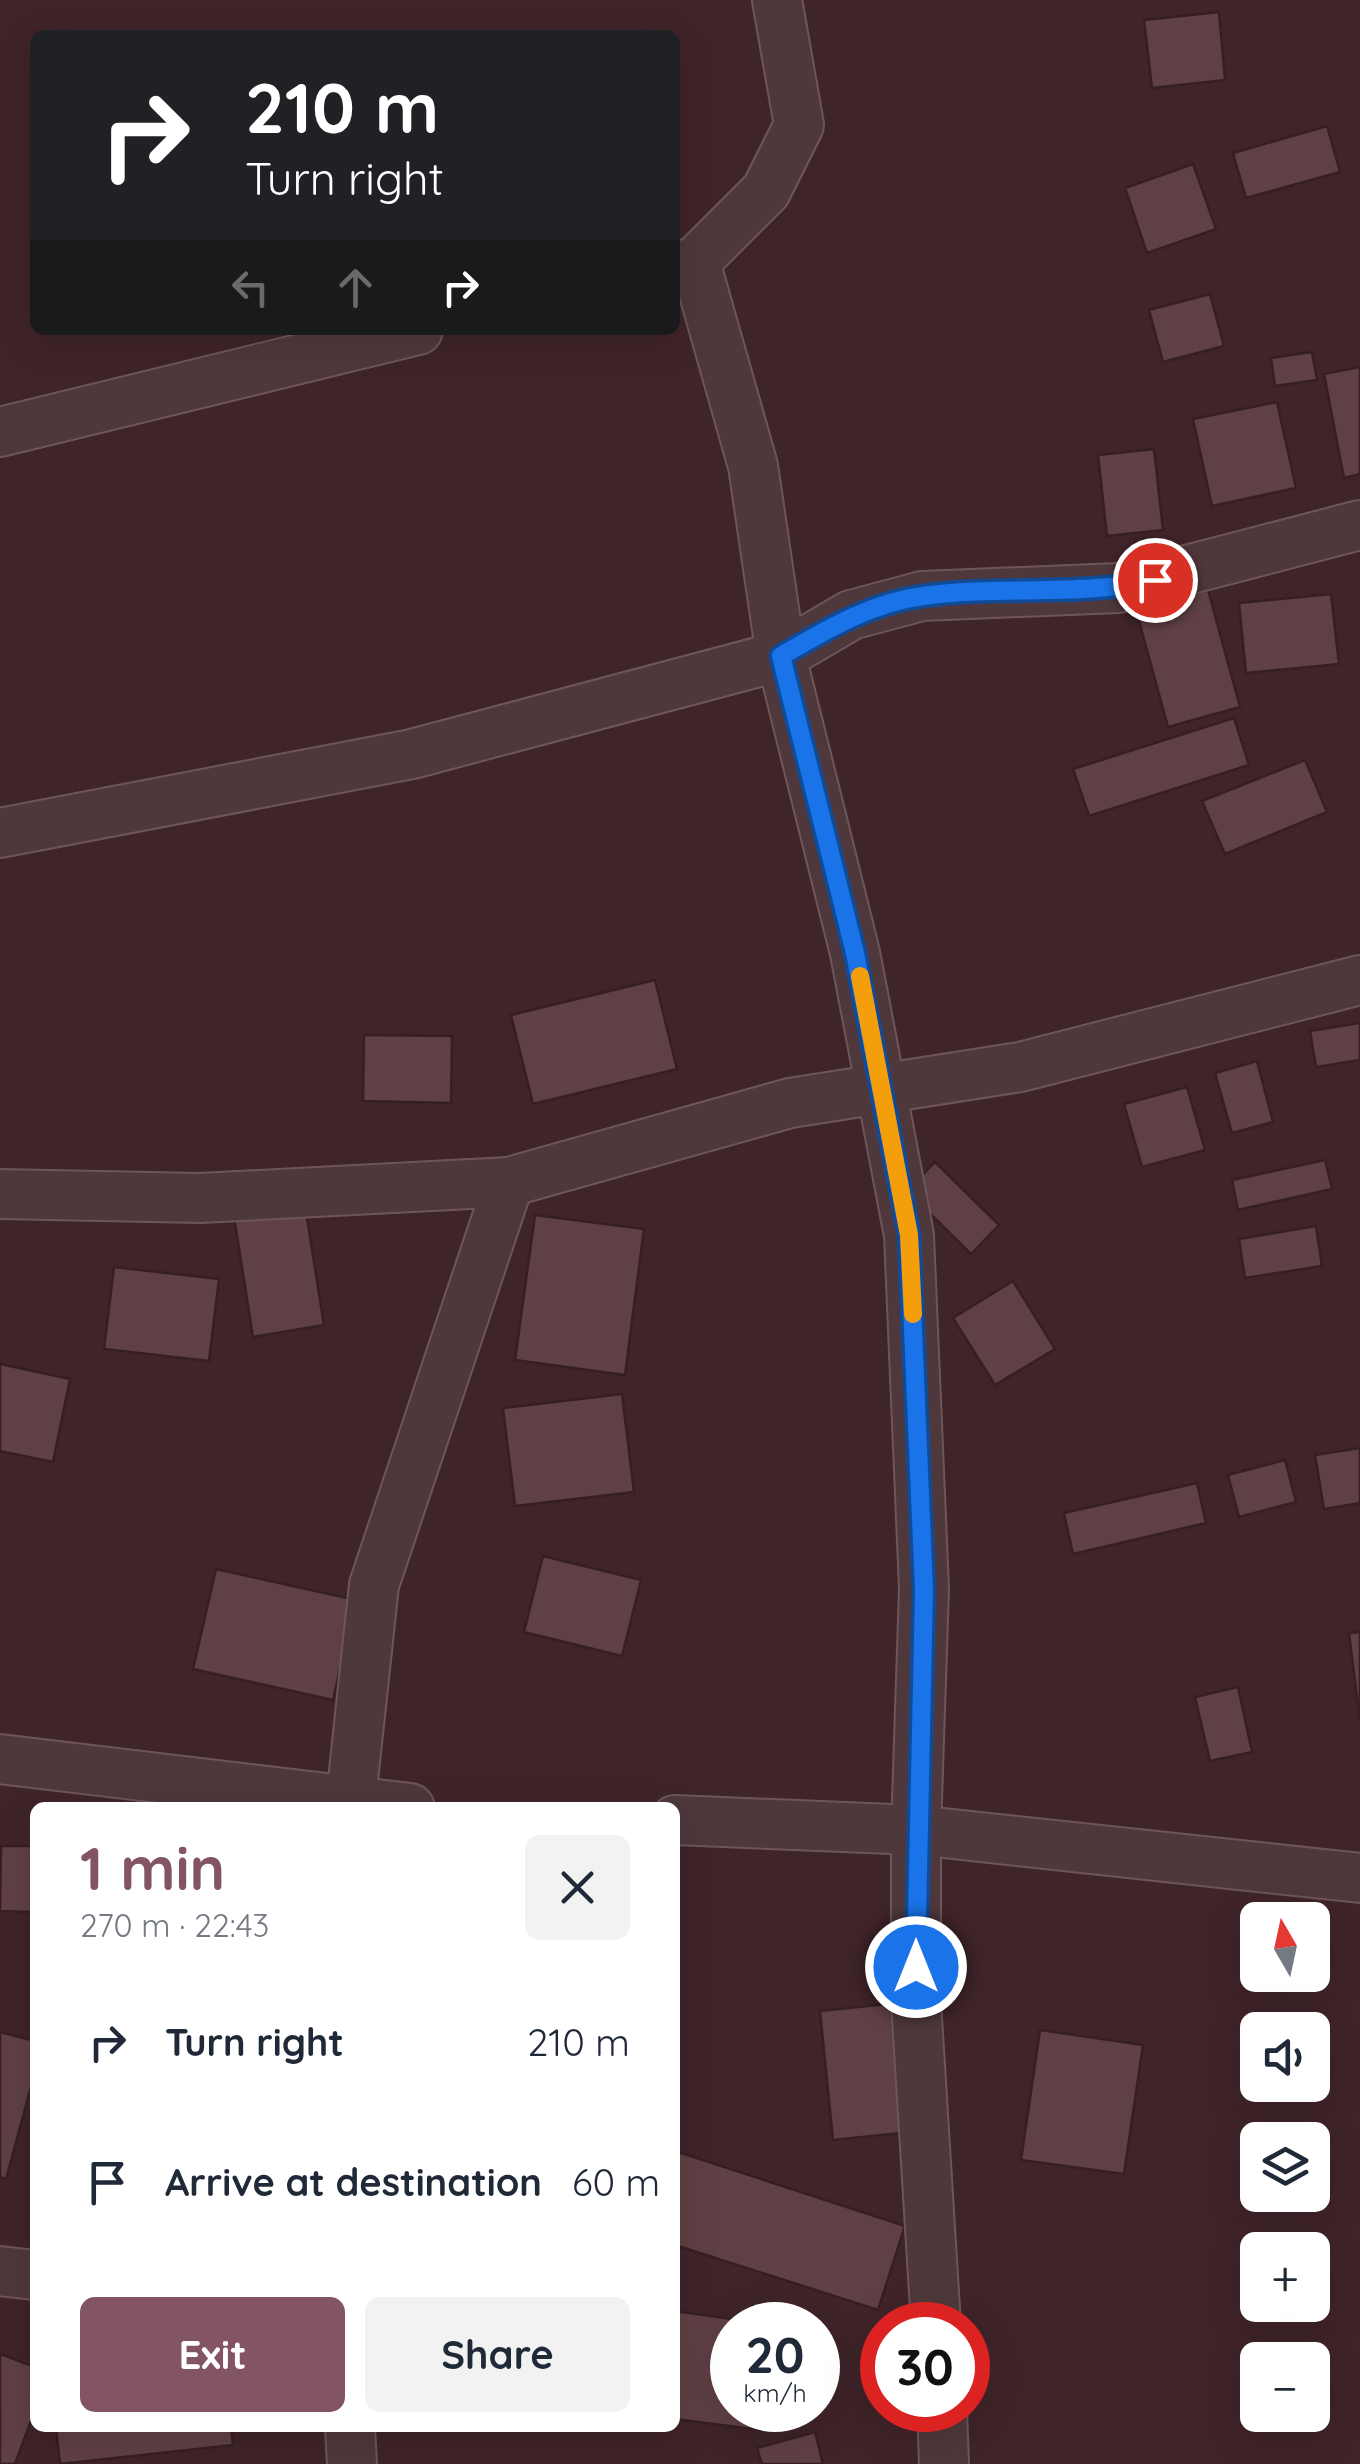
<!DOCTYPE html>
<html lang="en">
<head>
<meta charset="utf-8">
<style>
  :root { --surface:#fff; --page:#f2f2f3; --text:#1f2937; --muted:#747a83; --accent:#825464 }
  body { margin:0; font-family:Quicksand,sans-serif; background:var(--page); color:var(--text); height:100vh; display:flex; flex-direction:column; font-size:38px; white-space:nowrap }
  * { box-sizing:border-box; margin:0 }
  p { font-size:32px; color:var(--muted) }
  .icon { flex:none; width:55px; height:55px; fill:none; stroke:currentColor; stroke-width:2; stroke-linecap:round; stroke-linejoin:round }
  .map { position:relative; flex:1; overflow:hidden }
  .details { position:absolute; left:30px; top:1802px; width:650px; height:630px; display:flex; flex-direction:column; background:var(--surface); border-radius:15px; box-shadow:0 10px 40px #0002 }
  .details>* { flex:none }
  .hud { position:absolute; left:30px; top:30px; width:650px; height:305px; border-radius:15px; box-shadow:0 10px 40px #0002; background:#202124; color:#fff; overflow:hidden }
  .needle { width:65px; rotate:351deg }
  .buttons { position:absolute; left:1240px; top:1902px; display:grid; gap:20px }
  .buttons a { display:grid; place-items:center; width:90px; height:90px; border-radius:15px; background:var(--surface); box-shadow:0 10px 40px #0002; font-size:50px }
  .speed { position:absolute; left:710px; top:2302px; display:flex; gap:20px; font-size:50px; font-weight:700; text-align:center }
  .speed>* { display:grid; place-content:center; width:130px; height:130px; border-radius:50%; background:var(--surface); box-shadow:0 10px 40px #0002; line-height:1 }
  .speed small { font-size:25px; font-weight:400 }
  .speed .limit { border:15px solid #d22; background:#fff; color:#111 }
  .pin { position:absolute; display:grid; place-items:center; width:85px; height:85px; color:#fff; margin:-42px; border:5px solid #fff; border-radius:50%; box-shadow:0 2px 10px #0007 }
  .me { position:absolute; width:110px; margin:-55px; rotate:0deg; stroke-linejoin:round; filter:drop-shadow(0 0 8px #0008) }
  .turn { display:flex; align-items:center; gap:35px; height:210px; padding:0 50px; font-size:45px }
  .turn .icon { width:130px; height:130px; stroke-width:2.5 }
  .turn b { display:block; font-size:70px; line-height:85px }
  .lanes { display:flex; align-items:center; height:95px; padding:0 50px; background:#0003; justify-content:center; gap:50px; direction:ltr }
  .lanes .off { opacity:.35 }
  .round { display:grid; place-items:center; flex:none; width:105px; height:105px; border-radius:15px; background:var(--page) }
  .overview { display:flex; align-items:center; justify-content:space-between; height:170px; padding:0 50px }
  h1 { font-size:60px; font-weight:700; line-height:75px; color:var(--accent) }
  .primary-button { display:flex; gap:20px; margin-top:auto; padding:20px 50px }
  .primary-button a { flex:1; height:115px; border-radius:15px; background:var(--accent); color:#fff; font-size:40px; font-weight:700; line-height:115px; text-align:center }
  .primary-button a+a { background:var(--page); color:var(--text) }
  ul { padding:0; list-style:none }
  li { display:flex; align-items:center; gap:30px; height:140px; padding:0 50px }
  li div { flex:1 }
  li b { display:block; font-size:38px }
  li em { font-style:normal }
  .map>svg:first-child { display:block }
  .building { fill:#5f4045; stroke:#361f23; stroke-width:2.5 }
  .lines { fill:none; stroke-linecap:round; stroke-linejoin:round }
  .street-casing { stroke:#6d565a; stroke-width:52 }
  .street { stroke:#4f383c; stroke-width:48 }
  .route-casing { stroke:#114b97; stroke-width:25 }
  .route { stroke:#1a73e8; stroke-width:18 }
  .slow { stroke:#f59e0b; stroke-width:18 }
</style>
</head>
<body>
<div class="map">
<svg width="1360" height="2464" viewBox="0 0 1360 2464">
  <rect width="100%" height="100%" fill="#3f2429"/>
  <g class="building">
    <polygon points="1219,12 1225,80 1152,88 1144,20"/>
    <polygon points="1327,126 1340,172 1246,198 1233,153"/>
    <polygon points="1193,164 1216,229 1147,253 1125,188"/>
    <polygon points="1210,294 1224,346 1163,362 1149,310"/>
    <polygon points="1312,352 1317,380 1275,386 1271,358"/>
    <polygon points="1360,367 1360,474 1344,478 1324,374"/>
    <polygon points="1277,402 1296,488 1212,506 1193,419"/>
    <polygon points="1154,449 1163,530 1107,536 1098,455"/>
    <polygon points="1208,590 1240,707 1168,727 1136,610"/>
    <polygon points="1331,594 1339,664 1246,673 1239,603"/>
    <polygon points="1234,718 1249,765 1089,816 1073,769"/>
    <polygon points="1305,760 1327,812 1225,854 1202,801"/>
    <polygon points="655,980 677,1069 533,1104 511,1015"/>
    <polygon points="1360,1023 1360,1060 1316,1067 1310,1031"/>
    <polygon points="364,1035 452,1036 451,1103 363,1101"/>
    <polygon points="1257,1061 1273,1122 1232,1133 1215,1073"/>
    <polygon points="1187,1087 1205,1150 1142,1167 1124,1104"/>
    <polygon points="1325,1160 1332,1189 1238,1210 1232,1180"/>
    <polygon points="935,1162 999,1225 971,1254 907,1191"/>
    <polygon points="305,1205 324,1325 253,1337 234,1217"/>
    <polygon points="535,1215 644,1229 625,1375 515,1360"/>
    <polygon points="1316,1226 1322,1266 1245,1278 1239,1239"/>
    <polygon points="114,1267 219,1279 209,1361 104,1349"/>
    <polygon points="1013,1281 1055,1349 995,1385 953,1318"/>
    <polygon points="0,1364 70,1379 53,1462 0,1451"/>
    <polygon points="622,1394 634,1492 515,1506 503,1408"/>
    <polygon points="1360,1448 1360,1503 1324,1509 1315,1455"/>
    <polygon points="1285,1460 1296,1502 1239,1517 1228,1475"/>
    <polygon points="1197,1483 1206,1523 1073,1554 1064,1513"/>
    <polygon points="543,1556 641,1580 622,1656 524,1632"/>
    <polygon points="216,1569 356,1600 333,1700 193,1669"/>
    <polygon points="1360,1632 1360,1722 1349,1633"/>
    <polygon points="1238,1687 1252,1752 1210,1761 1195,1697"/>
    <polygon points="1,1846 35,1846 35,1912 0,1911"/>
    <polygon points="916,2001 930,2130 833,2140 820,2011"/>
    <polygon points="1040,2030 1143,2045 1124,2174 1021,2160"/>
    <polygon points="0,2032 35,2041 35,2072 6,2179 0,2177"/>
    <polygon points="675,2151 905,2226 878,2310 675,2245"/>
    <polygon points="675,2311 774,2325 732,2325 732,2410 762,2410 760,2430 675,2419"/>
    <polygon points="0,2354 35,2367 35,2410 15,2464 0,2464"/>
    <polygon points="56,2428 231,2428 233,2445 60,2464"/>
    <polygon points="815,2432 823,2464 762,2464 757,2448"/>
  </g>
  <g class="lines">
    <defs>
      <g id="street">
        <polyline points="695,262 766,191 799,125 777,0"/>
        <polyline points="675,267 695,262 753,466 781,656 855,953 909,1235 924,1589 916,1830 916,2001 936,2325"/>
        <polyline points="0,432 418,330"/>
        <polyline points="0,833 412,754 781,656 851,615 922,596 1118,588 1360,525"/>
        <polyline points="0,1194 200,1198 509,1182 790,1103 1020,1067 1360,980"/>
        <polyline points="0,1759 410,1808"/>
        <polyline points="350,1808 374,1585 509,1182"/>
        <polyline points="675,1820 916,1830 1360,1878"/>
        <polyline points="0,2271 35,2275"/>
        <polyline points="942,2410 944,2464"/>
        <polyline points="350,2428 352,2464"/>
      </g>
    </defs>
    <use href="#street" class="street-casing"/>
    <use href="#street" class="street"/>
  </g>
  <g class="lines">
    <defs>
      <path id="route" d="M 916,1967 L 924,1590 L 909,1235 L 855,953 L 781,656 C 826,630 870,603 923,596 C 1000,585 1079,597 1155,580"/>
    </defs>
    <use href="#route" class="route-casing"/>
    <use href="#route" class="route"/>
    <polyline class="slow" points="860,976 909,1235 913,1314"/>
  </g>
</svg>
<div class="buttons">
<a><svg class="needle" viewBox="-14 -14 28 28"><path d="M0-13l5 13h-10z" fill="#e53935"/><path d="M0 13l5-13h-10z" fill="#747a83"/></svg></a>
<a><svg class="icon" aria-label="sound" viewBox="0 0 24 24"><path d="M4 9h4l5-4v14l-5-4H4zM17 9q2 3 0 6"/></svg></a>
<a><svg class="icon" aria-label="layers" viewBox="0 0 24 24"><path d="M12 4l9 5-9 5-9-5zM3 14l9 5 9-5"/></svg></a>
<a>+</a>
<a>−</a>
</div>
<div class="speed"><div>20<small>km/h</small></div><div class="limit">30</div></div>
<div class="pin" style="left:1155px;top:580px;background:#d93025"><svg class="icon" aria-label="arrive" viewBox="0 0 24 24"><path d="M6 21V4h12l-3 4 3 4H6"/></svg></div>
<svg class="me" style="left:916px;top:1967px" viewBox="-20 -20 40 40"><circle r="17" fill="#1a73e8" stroke="#fff" stroke-width="3"/><path d="M0-11L8 9 0 5-8 9z" fill="#fff"/></svg>
<div class="hud">
<div class="turn"><svg class="icon" aria-label="right" viewBox="0 0 24 24"><path d="M7 20v-9h11M14 6l5 5-5 5"/></svg><div><b>210 m</b>Turn right</div></div>
<div class="lanes"><svg class="icon off" aria-label="left" viewBox="0 0 24 24"><path d="M17 20v-9H6M10 6l-5 5 5 5"/></svg><svg class="icon off" aria-label="ahead" viewBox="0 0 24 24"><path d="M12 20V5M6 11l6-6 6 6"/></svg><svg class="icon" aria-label="right" viewBox="0 0 24 24"><path d="M7 20v-9h11M14 6l5 5-5 5"/></svg></div>
</div>
<section class="details">
<div class="overview"><div><h1>1 min</h1><p>270 m · 22:43</p></div><a class="round"><svg class="icon" aria-label="close" viewBox="0 0 24 24"><path d="M6 6l12 12M18 6L6 18"/></svg></a></div>
<ul>
<li><svg class="icon" aria-label="right" viewBox="0 0 24 24"><path d="M7 20v-9h11M14 6l5 5-5 5"/></svg><div><b>Turn right</b></div><em>210 m</em></li>
<li><svg class="icon" aria-label="arrive" viewBox="0 0 24 24"><path d="M6 21V4h12l-3 4 3 4H6"/></svg><div><b>Arrive at destination</b></div><em>60 m</em></li>
</ul>
<div class="primary-button"><a>Exit</a><a>Share</a></div>
</section>
</div>
</body>
</html>
